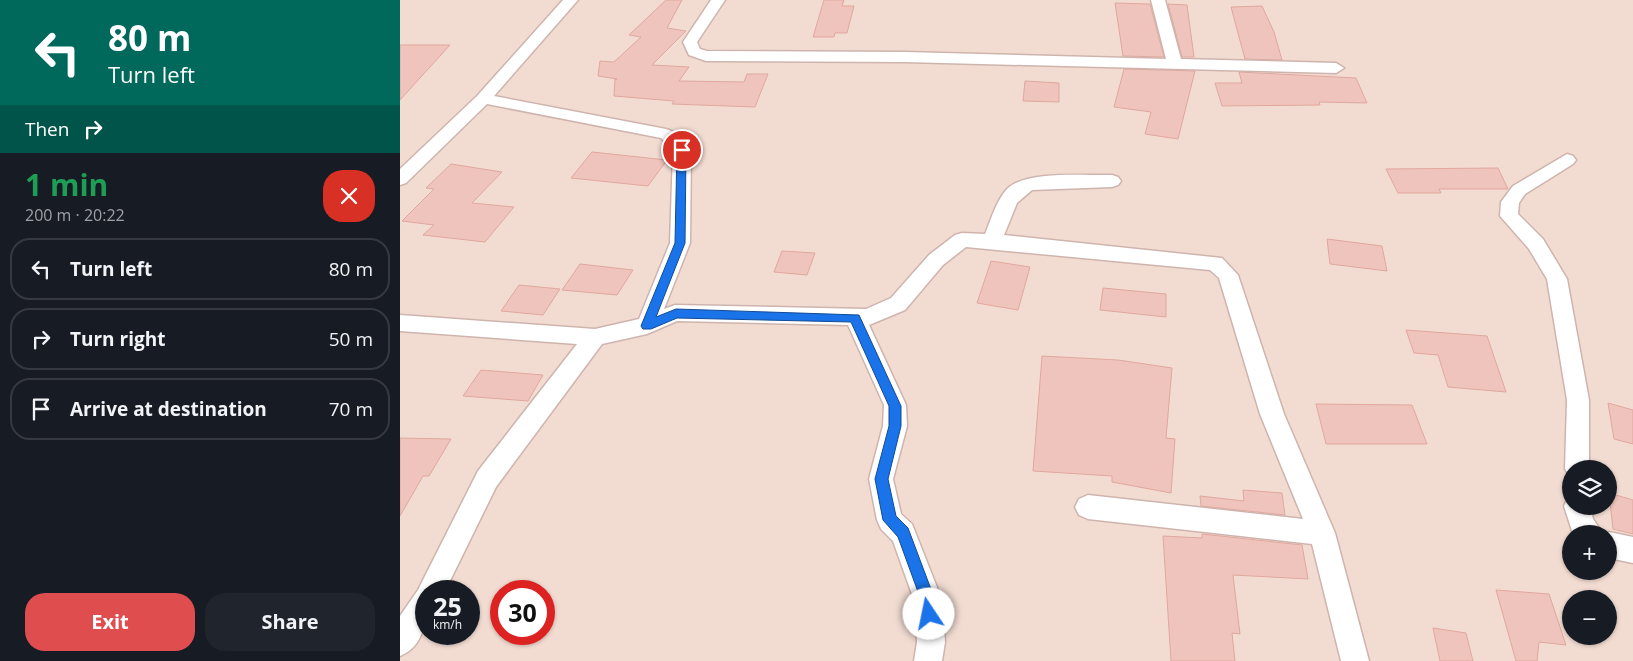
<!DOCTYPE html>
<html lang="en">
<head>
<meta charset="utf-8">
<style>
  :root { --surface:#171b24; --page:#20242c; --text:#f1f3f6; --muted:#9ea1a6; --line:#363941; --accent:#e04d4f }
  body { margin:0; font-family:"Open Sans",sans-serif; background:var(--page); color:var(--text); height:100vh; display:flex; flex-direction:column; font-size:19px; white-space:nowrap }
  * { box-sizing:border-box; margin:0 }
  p { font-size:16px; color:var(--muted) }
  .icon { flex:none; width:28px; height:28px; fill:none; stroke:currentColor; stroke-width:2; stroke-linecap:round; stroke-linejoin:round }
  .map { position:relative; flex:1; overflow:hidden }
  .details { display:flex; flex-direction:column; background:var(--surface); width:400px }
  .details>* { flex:none }
  .top-card { background:#00695c; color:#fff; overflow:hidden }
  .buttons { position:absolute; left:1162px; top:460px; display:grid; gap:10px }
  .buttons a { display:grid; place-items:center; width:55px; height:55px; border-radius:50%; background:var(--surface); box-shadow:0 1px 4px #0004; font-size:25px }
  .speed { position:absolute; left:15px; top:580px; display:flex; gap:10px; font-size:25px; font-weight:700; text-align:center }
  .speed>* { display:grid; place-content:center; width:65px; height:65px; border-radius:50%; background:var(--surface); box-shadow:0 1px 4px #0004; line-height:1 }
  .speed small { font-size:12px; font-weight:400 }
  .speed .limit { border:8px solid #d22; background:#fff; color:#111 }
  .pin { position:absolute; display:grid; place-items:center; width:42px; height:42px; color:#fff; margin:-21px; border:2px solid #fff; border-radius:50%; box-shadow:0 1px 5px #0007 }
  .me { position:absolute; width:55px; margin:-28px; rotate:349deg; stroke-linejoin:round; filter:drop-shadow(0 0 4px #0008) }
  .turn { display:flex; align-items:center; gap:18px; height:105px; padding:0 25px; font-size:22px }
  .turn .icon { width:65px; height:65px; stroke-width:2.5 }
  .turn b { display:block; font-size:35px; line-height:42px }
  .then { display:flex; align-items:center; height:48px; padding:0 25px; background:#0003; gap:10px; font-size:19px }
  .round { display:grid; place-items:center; flex:none; width:52px; height:52px; border-radius:20px; background:var(--page) }
  .summary { display:flex; align-items:center; justify-content:space-between; height:85px; padding:0 25px }
  h1 { font-size:30px; font-weight:700; line-height:38px; color:#1e9e55 }
  .cta { display:flex; gap:10px; margin-top:auto; padding:10px 25px }
  .cta a { flex:1; height:58px; border-radius:20px; background:var(--accent); color:#fff; font-size:20px; font-weight:700; line-height:58px; text-align:center }
  .cta a+a { background:var(--page); color:var(--text) }
  ul { padding:0; list-style:none }
  li { display:flex; align-items:center; gap:15px; height:62px; margin:0 10px 8px; padding:0 15px; border:2px solid var(--line); border-radius:20px }
  li div { flex:1 }
  li b { display:block; font-size:19px }
  li em { font-style:normal }
  main { display:flex; flex:1; min-height:0 }
  .map>svg:first-child { display:block }
  .residential { fill:#f2dcd2; fill-rule:evenodd }
  .building { fill:#efc4bc; stroke:#e1a79d }
  .lines { fill:none; stroke-linecap:round; stroke-linejoin:round }
  .street-casing { stroke:#ceb4ad; stroke-width:3 }
  .street { fill:#fff; fill-rule:evenodd }
  .route { fill:#1a73e8; stroke:#114b97 }
</style>
</head>
<body>
<main>
<section class="details">
<div class="top-card">
<div class="turn"><svg class="icon" aria-label="left" viewBox="0 0 24 24"><path d="M17 20v-9H6M10 6l-5 5 5 5"/></svg><div><b>80 m</b>Turn left</div></div>
<div class="then">Then<svg class="icon" aria-label="right" viewBox="0 0 24 24"><path d="M7 20v-9h11M14 6l5 5-5 5"/></svg></div>
</div>
<div class="summary"><div><h1>1 min</h1><p>200 m · 20:22</p></div><a class="round" style="background:#d93025;color:#fff"><svg class="icon" aria-label="close" viewBox="0 0 24 24"><path d="M6 6l12 12M18 6L6 18"/></svg></a></div>
<ul>
<li><svg class="icon" aria-label="left" viewBox="0 0 24 24"><path d="M17 20v-9H6M10 6l-5 5 5 5"/></svg><div><b>Turn left</b></div><em>80 m</em></li>
<li><svg class="icon" aria-label="right" viewBox="0 0 24 24"><path d="M7 20v-9h11M14 6l5 5-5 5"/></svg><div><b>Turn right</b></div><em>50 m</em></li>
<li><svg class="icon" aria-label="arrive" viewBox="0 0 24 24"><path d="M6 21V4h12l-3 4 3 4H6"/></svg><div><b>Arrive at destination</b></div><em>70 m</em></li>
</ul>
<div class="cta"><a>Exit</a><a>Share</a></div>
</section>
<div class="map">
<svg width="1233" height="661" viewBox="0 0 1233 661">
  <rect width="100%" height="100%" fill="#fbece3"/>
  <path class="residential" d="M 0,0 L 1233,0 L 1233,661 L 0,661 ZM 1171,469 L 1209,469 L 1209,506 L 1171,506 ZM 1171,534 L 1209,534 L 1209,571 L 1171,571 ZM 26,591 L 69,591 L 69,634 L 26,634 ZM 101,591 L 144,591 L 144,634 L 101,634 ZM 1171,599 L 1209,599 L 1209,636 L 1171,636 Z"/>
  <g class="building">
    <polygon points="266,0 282,0 267,28 286,31 252,65 289,67 279,81 344,82 347,74 368,74 355,107 272,104 274,101 214,96 215,79 217,79 198,76 200,61 214,62 241,37 229,35"/>
    <polygon points="424,0 444,0 442,6 454,6 447,33 435,33 434,37 413,37"/>
    <polygon points="715,3 750,4 764,57 723,56"/>
    <polygon points="768,4 787,5 794,57 782,57"/>
    <polygon points="862,6 874,32 882,60 845,59 831,7"/>
    <polygon points="0,45 50,45 0,100"/>
    <polygon points="724,69 795,71 778,139 745,134 751,112 714,107"/>
    <polygon points="839,72 956,78 967,103 919,102 920,105 822,106 815,83 842,83"/>
    <polygon points="625,81 659,83 659,102 623,101"/>
    <polygon points="192,152 267,160 248,186 171,178"/>
    <polygon points="51,164 102,172 72,203 114,207 85,242 23,235 34,225 2,221 34,189 26,188"/>
    <polygon points="1098,168 1108,189 1039,189 1041,193 998,193 986,169"/>
    <polygon points="927,239 982,246 987,271 930,264"/>
    <polygon points="382,251 415,253 407,275 374,272"/>
    <polygon points="591,261 630,267 618,310 577,303"/>
    <polygon points="180,264 233,270 217,295 162,290"/>
    <polygon points="119,285 160,289 143,315 101,311"/>
    <polygon points="703,288 766,294 766,317 700,310"/>
    <polygon points="1006,330 1087,336 1106,392 1048,387 1038,355 1014,353"/>
    <polygon points="642,356 718,360 772,368 766,438 775,439 771,493 712,482 712,476 633,471"/>
    <polygon points="81,370 143,375 128,401 63,396"/>
    <polygon points="1208,403 1233,410 1233,444 1214,439"/>
    <polygon points="916,404 1012,405 1027,444 926,444"/>
    <polygon points="0,438 51,439 29,476 23,476 0,516"/>
    <polygon points="843,490 882,493 885,515 801,506 800,496 844,501"/>
    <polygon points="1209,493 1233,500 1233,534 1213,529"/>
    <polygon points="802,534 902,545 908,579 833,575 840,634 832,633 835,661 771,661 763,536 802,538"/>
    <polygon points="1096,590 1149,594 1166,645 1139,642 1137,661 1116,661"/>
    <polygon points="1033,628 1066,633 1073,661 1040,661"/>
  </g>
  <g class="lines">
    <defs>
      <g id="street">
        <path d="M 163,0 L 178,0 L 94,96 L 266,129 C 276,131 285,142 291,150 L 290,243 L 264,309 L 275,305 L 466,309 L 491,298 L 529,255 L 555,235 L 562,233 L 585,234 C 591,220 596,201 607,189 C 626,170 685,176 712,175 L 718,177 L 721,181 L 718,185 L 712,187 L 632,190 L 617,203 L 604,235 L 822,258 L 838,275 L 884,414 L 935,533 L 969,661 L 941,661 L 912,544 L 688,519 L 679,515 L 675,507 L 679,499 L 688,495 L 903,519 L 860,414 L 819,278 L 810,270 L 566,247 L 543,265 L 505,310 L 469,325 L 506,405 L 507,426 L 493,479 L 501,514 L 512,524 L 542,600 L 545,642 L 542,661 L 514,661 L 517,642 L 514,600 L 493,541 L 481,529 L 477,520 L 469,479 L 483,426 L 484,405 L 448,325 L 277,321 L 247,334 L 202,344 L 96,487 L 45,591 L 26,591 C 26,616 27,645 0,656 L 0,616 L 18,590 L 78,471 L 177,344 L 0,331 L 0,315 L 195,329 L 239,319 L 270,243 L 273,151 L 261,138 L 87,104 L 6,183 L 0,185 L 0,169 L 77,96 Z"/>
        <polygon points="311,0 325,0 297,42 300,49 307,51 505,52 766,59 751,0 765,0 781,59 936,63 944,68 936,73 505,62 306,61 289,55 283,42"/>
        <polygon points="1167,154 1173,156 1176,160 1173,164 1125,194 1119,203 1118,214 1143,239 1167,279 1189,400 1189,469 1171,469 1171,478 1165,469 1167,400 1147,279 1129,249 1100,216 1101,202 1113,186"/>
        <polygon points="1171,496 1171,506 1190,506 1193,519 1203,534 1173,534 1164,506 1168,498"/>
        <polygon points="1209,532 1233,537 1233,563 1209,558 1209,534 1206,534"/>
      </g>
    </defs>
    <use href="#street" class="street-casing"/>
    <use href="#street" class="street"/>
  </g>
  <polygon class="route" points="282,147 286,150 285,243 256,317 276,309 459,315 501,406 501,426 488,479 496,516 508,528 535,600 536,614 534,619 529,621 524,619 521,600 498,537 483,520 475,479 489,426 489,406 451,322 277,318 251,329 243,329 241,326 275,243 277,150"/>
</svg>
<div class="buttons">
<a><svg class="icon" aria-label="layers" viewBox="0 0 24 24"><path d="M12 4l9 5-9 5-9-5zM3 14l9 5 9-5"/></svg></a>
<a>+</a>
<a>−</a>
</div>
<div class="speed"><div>25<small>km/h</small></div><div class="limit">30</div></div>
<div class="pin" style="left:282px;top:150px;background:#d93025"><svg class="icon" aria-label="arrive" viewBox="0 0 24 24"><path d="M6 21V4h12l-3 4 3 4H6"/></svg></div>
<svg class="me" style="left:529px;top:614px" viewBox="-20 -20 40 40"><circle r="19" fill="#fff"/><path d="M0-13L10 11 0 6-10 11z" fill="#1a73e8"/></svg>
</div>
</main>
</body>
</html>
